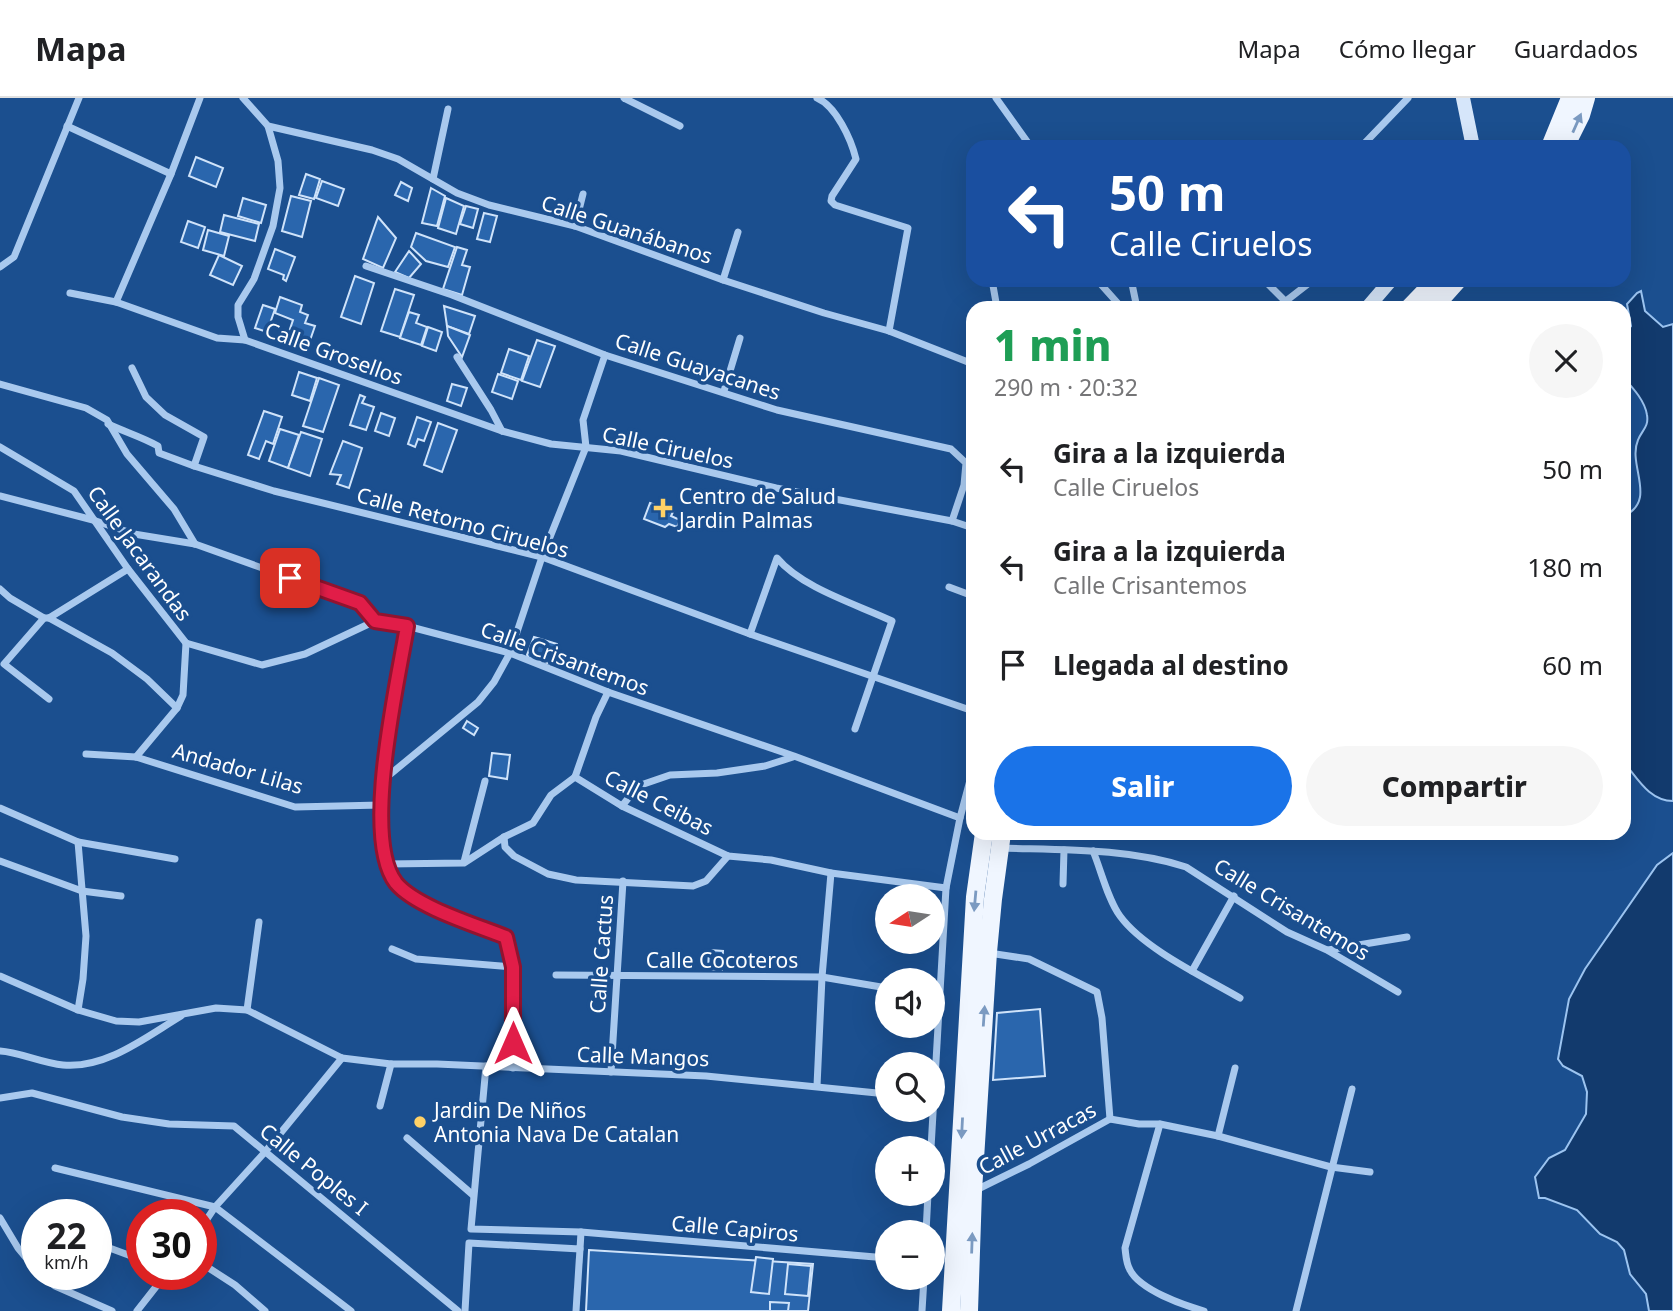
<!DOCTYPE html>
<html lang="es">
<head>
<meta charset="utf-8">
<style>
  :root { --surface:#fff; --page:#f6f6f6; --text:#202124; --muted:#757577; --line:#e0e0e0; --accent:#1a73e8 }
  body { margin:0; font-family:"Noto Sans",sans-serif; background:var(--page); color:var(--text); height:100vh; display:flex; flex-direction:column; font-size:26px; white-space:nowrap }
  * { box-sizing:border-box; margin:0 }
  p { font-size:23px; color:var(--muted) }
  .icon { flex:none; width:38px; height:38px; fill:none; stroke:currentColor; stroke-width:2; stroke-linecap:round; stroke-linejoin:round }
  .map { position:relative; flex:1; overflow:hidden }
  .sheet { position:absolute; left:966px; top:203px; width:665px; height:539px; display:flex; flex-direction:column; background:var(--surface); border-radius:21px; box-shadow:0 7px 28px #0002 }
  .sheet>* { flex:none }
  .hud { position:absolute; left:966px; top:42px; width:665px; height:147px; border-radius:21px; box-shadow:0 7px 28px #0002; background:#1a4fa0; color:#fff; overflow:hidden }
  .needle { width:46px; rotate:258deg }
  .fabs { position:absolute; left:875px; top:786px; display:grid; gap:14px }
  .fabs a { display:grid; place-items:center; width:70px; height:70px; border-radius:50%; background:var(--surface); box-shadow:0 7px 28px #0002; font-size:35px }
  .speed { position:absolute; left:21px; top:1101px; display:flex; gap:14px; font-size:35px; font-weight:700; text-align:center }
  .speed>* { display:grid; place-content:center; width:91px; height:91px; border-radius:50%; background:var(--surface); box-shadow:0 7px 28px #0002; line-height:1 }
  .speed small { font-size:18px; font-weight:400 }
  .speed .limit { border:10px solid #d22; background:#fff; color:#111 }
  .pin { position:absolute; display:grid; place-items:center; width:60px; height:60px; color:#fff; margin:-30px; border-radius:14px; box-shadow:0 4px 10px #0006 }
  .me { position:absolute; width:77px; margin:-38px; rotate:0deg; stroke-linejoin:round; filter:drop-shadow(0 0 5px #0008) }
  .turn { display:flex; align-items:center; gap:24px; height:147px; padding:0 28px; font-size:32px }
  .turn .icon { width:91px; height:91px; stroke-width:2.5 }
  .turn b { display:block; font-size:49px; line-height:60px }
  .round { display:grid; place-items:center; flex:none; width:74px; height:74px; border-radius:37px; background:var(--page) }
  .head { display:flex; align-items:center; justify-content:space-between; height:119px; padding:0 28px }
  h1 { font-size:42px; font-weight:800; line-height:52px; color:#1e9e55 }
  .button { display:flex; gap:14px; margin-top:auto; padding:14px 28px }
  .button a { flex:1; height:80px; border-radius:42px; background:var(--accent); color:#fff; font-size:28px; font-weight:800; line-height:80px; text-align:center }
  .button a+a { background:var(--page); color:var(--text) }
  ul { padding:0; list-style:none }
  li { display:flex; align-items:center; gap:21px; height:98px; padding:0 28px }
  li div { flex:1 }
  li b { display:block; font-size:26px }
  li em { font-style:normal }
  header { display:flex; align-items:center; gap:42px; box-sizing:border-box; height:98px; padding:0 35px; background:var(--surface); border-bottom:2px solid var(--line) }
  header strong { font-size:33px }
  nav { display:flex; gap:38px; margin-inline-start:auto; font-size:24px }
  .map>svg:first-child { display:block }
  .water { fill:#123a6d; stroke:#9cc4f0; stroke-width:2 }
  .building { fill:#2a66ad; stroke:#cfe3fa; stroke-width:2 }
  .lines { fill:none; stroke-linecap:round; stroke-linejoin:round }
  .minor { stroke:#a9c9ee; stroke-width:7 }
  .secondary { stroke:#d6e6fa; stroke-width:14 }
  .primary { stroke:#f0f6ff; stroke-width:18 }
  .oneway { fill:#7b9ac1 }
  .route-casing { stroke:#92132f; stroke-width:18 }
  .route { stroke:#e11d48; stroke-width:12 }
  .poi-dot { fill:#ffd166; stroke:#1b4f8f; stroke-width:2.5 }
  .labels { text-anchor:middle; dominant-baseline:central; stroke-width:7; stroke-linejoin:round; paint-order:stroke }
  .street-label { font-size:21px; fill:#fff; stroke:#1b4f8f }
  .poi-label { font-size:21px; fill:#fff; stroke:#1b4f8f; text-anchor:start }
</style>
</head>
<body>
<header>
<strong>Mapa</strong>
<nav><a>Mapa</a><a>Cómo llegar</a><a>Guardados</a></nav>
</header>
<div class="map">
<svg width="1673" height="1213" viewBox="0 0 1673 1213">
  <rect width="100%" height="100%" fill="#1b4f8f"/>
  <g class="water">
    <path d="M 1641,193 L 1645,213 L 1663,229 L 1673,226 L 1673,703 C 1651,703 1639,683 1627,668 L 1624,669 L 1624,418 C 1658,402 1627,367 1638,342 C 1642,332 1649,329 1647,317 C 1645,303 1633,290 1624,280 L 1624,238 L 1631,228 L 1627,206 L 1637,195 Z"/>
    <polygon points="1673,755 1673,1213 1649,1213 1646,1196 1630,1176 1624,1152 1617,1144 1600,1136 1577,1112 1545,1100 1539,1100 1535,1079 1549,1060 1565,1052 1586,1016 1587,994 1582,978 1563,968 1558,961 1569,901 1585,871 1657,767"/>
  </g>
  <g class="building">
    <polygon points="196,59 223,70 216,89 189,78"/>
    <polygon points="306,76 320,81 314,101 299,97"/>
    <polygon points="322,83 344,91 338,108 316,100"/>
    <polygon points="401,84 412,90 408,103 395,97"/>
    <polygon points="431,90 445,98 437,128 422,125"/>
    <polygon points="291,98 311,103 302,139 282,133"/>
    <polygon points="243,100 266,107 261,125 238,118"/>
    <polygon points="446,100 464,108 456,136 438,130"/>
    <polygon points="466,108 478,111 473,130 460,126"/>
    <polygon points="484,115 497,118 490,144 477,141"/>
    <polygon points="224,117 259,126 255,143 220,134"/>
    <polygon points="378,119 396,140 383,170 363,161"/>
    <polygon points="188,123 205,129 198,150 181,144"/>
    <polygon points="208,132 229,138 224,158 203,152"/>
    <polygon points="416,135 455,149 448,169 426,163 411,149"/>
    <polygon points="457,149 467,152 462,167 470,169 462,197 443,191"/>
    <polygon points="275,151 295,159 286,183 283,181 284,177 268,171"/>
    <polygon points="409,153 421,166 409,180 395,174"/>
    <polygon points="219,157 242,168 233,187 210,177"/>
    <polygon points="355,178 374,185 361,226 341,219"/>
    <polygon points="395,191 414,197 400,239 381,233"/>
    <polygon points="280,199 302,207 300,214 308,217 305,225 315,228 307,251 286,243 293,222 275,215"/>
    <polygon points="263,207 275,211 267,234 255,230"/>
    <polygon points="444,208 475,218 469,236 447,228"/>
    <polygon points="409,214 419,217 416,225 427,229 421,247 400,240"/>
    <polygon points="447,228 470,237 462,259 448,238"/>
    <polygon points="428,229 442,234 436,253 422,248"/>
    <polygon points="537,242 555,248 540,289 522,283"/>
    <polygon points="509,251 529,258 521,282 501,275"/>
    <polygon points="299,274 317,280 310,303 292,297"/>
    <polygon points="498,276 518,283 512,301 492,294"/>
    <polygon points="319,280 339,287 323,334 303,328"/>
    <polygon points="452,286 467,290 461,308 447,303"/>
    <polygon points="360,297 365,299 362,305 374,309 366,332 350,327"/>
    <polygon points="264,313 282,319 273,346 266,343 259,361 248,357"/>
    <polygon points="381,315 395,320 389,338 375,333"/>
    <polygon points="417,319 431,324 424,343 418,341 415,349 408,346"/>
    <polygon points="438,325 457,332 442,374 424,367"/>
    <polygon points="280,331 299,337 288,370 269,363"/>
    <polygon points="301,334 322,341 310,378 288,370"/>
    <polygon points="343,343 362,350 349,390 337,386 341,377 330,376"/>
    <polygon points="650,405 673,414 671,418 680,422 677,429 669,426 665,429 644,421"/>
    <polygon points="534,539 557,546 557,555 553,556 556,556 551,566 529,560 527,557"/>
    <polygon points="467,623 478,630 474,637 463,630"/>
    <polygon points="492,655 510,657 507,681 489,678"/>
    <polygon points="709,852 723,853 722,872 708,871"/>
    <polygon points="1040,911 1045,978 993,982 997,915"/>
    <polygon points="589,1152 813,1166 808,1213 586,1213"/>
    <polygon points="756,1159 773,1161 769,1196 751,1194"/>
    <polygon points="788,1166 811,1168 808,1198 785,1196"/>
    <polygon points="770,1204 789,1205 788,1213 770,1213"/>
  </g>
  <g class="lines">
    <g class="minor">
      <polyline points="243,0 268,28 372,52 398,61 457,95 489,107 575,128 723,182 824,215 889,233 973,266"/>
      <polyline points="624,0 680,28"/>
      <path d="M 817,0 C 836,8 851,41 856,61 L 832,98 L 831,103 L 835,107 L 908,130 L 889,233"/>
      <polyline points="996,0 1031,49"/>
      <polyline points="67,28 171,76"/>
      <polyline points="1361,49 1408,0"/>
      <polyline points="433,81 448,11"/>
      <polyline points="575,128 583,96"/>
      <polyline points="366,168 452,197 605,257 777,312 951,351 966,365 964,387 952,423"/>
      <polyline points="0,169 14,159 79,0"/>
      <polyline points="723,182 738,134"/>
      <polyline points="992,182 997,210"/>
      <polyline points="1097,182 1122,210"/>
      <polyline points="1264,182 1292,210"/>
      <polyline points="1132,186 1137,210"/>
      <polyline points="70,195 116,204 217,240 245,242 502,333 551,346 621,353 776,390 952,423 973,430"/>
      <polyline points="1286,203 1313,182"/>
      <polyline points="116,204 171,76 200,0"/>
      <polyline points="245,242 238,219 238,207 254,181 273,128 280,90 278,63 268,28"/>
      <polyline points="457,259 491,312 502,333"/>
      <polyline points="132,270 146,299 165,317 204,339 194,368"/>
      <polyline points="0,286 86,310 107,322 127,356 174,411 195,446"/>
      <polyline points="724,293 740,240"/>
      <path d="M 108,326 C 125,334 142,339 158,348 L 159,355 L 194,368 L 274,393 L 542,459 L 750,536 L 973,613"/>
      <polyline points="0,349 74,393 128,471 186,545 262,567 305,556 375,523"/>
      <polyline points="0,398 93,422 134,436 195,446 360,505 375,523 407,528 510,555 608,594 794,658 960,720"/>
      <polyline points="949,489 973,498"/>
      <polyline points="0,491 10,500 44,520"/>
      <polyline points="49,520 112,555 147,581 177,610"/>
      <path d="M 750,536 L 777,460 C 802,490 856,506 892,523 L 855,631"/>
      <polyline points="49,601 4,566 44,520 49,520 128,471"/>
      <polyline points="86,656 136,659 295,709 381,707"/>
      <polyline points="136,659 177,610 183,597 186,545"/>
      <polyline points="575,679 622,708 728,758 771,762 831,775 946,790"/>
      <polyline points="575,679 596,619 608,594"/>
      <polyline points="382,682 407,528"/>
      <polyline points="622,708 638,688 670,677 717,675 765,668 793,659"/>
      <polyline points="0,710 78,744 175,761"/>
      <polyline points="504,739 505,749 514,758 548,776 576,782 693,788 706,783 728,758"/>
      <path d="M 1000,750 C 1061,752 1127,750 1186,769 L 1287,834 L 1327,852 L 1398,894"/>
      <path d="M 1093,753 C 1101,772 1108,802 1120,818 C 1144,851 1204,879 1240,900"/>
      <polyline points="0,763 82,793 121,798"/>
      <polyline points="464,764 485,683"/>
      <polyline points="387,766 464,765 504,739 533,725 551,697 575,679"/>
      <polyline points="1063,786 1064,752"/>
      <polyline points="392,851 416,861 513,869"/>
      <polyline points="1328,852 1407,839"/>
      <polyline points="989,855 1029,861 1097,894 1102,920 1110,1021"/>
      <polyline points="1192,873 1234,798"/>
      <polyline points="556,877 822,879 887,890"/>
      <polyline points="0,878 78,912 116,923 139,924 216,910 247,912 342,960 391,966 437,966 706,978 887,996"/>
      <polyline points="78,912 83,881 86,838 78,744"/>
      <polyline points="247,912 259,824"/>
      <path d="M 0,953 C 19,954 42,965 63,967 C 106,971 146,939 181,918"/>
      <polyline points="486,968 471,1131 581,1134 887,1160"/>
      <path d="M 513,970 L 513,869 L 506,839 C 477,827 413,808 395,783 C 377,757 381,714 382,683 L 478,604 L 494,584 L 510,555 L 542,459 L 586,349 L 583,322 L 605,257"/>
      <polyline points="611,974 623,783"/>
      <polyline points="817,988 822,879 831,775"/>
      <polyline points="0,1000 32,995 122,1019 169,1026 234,1028 458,1213"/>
      <polyline points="380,1008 391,966"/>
      <path d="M 1160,1026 L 1125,1150 C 1126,1158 1126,1165 1130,1172 C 1140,1192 1183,1207 1204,1213"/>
      <polyline points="1218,1038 1235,970"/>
      <polyline points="407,1040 473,1097"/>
      <polyline points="931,1050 946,790 960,720 973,671"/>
      <polyline points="55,1070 215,1109 351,1213"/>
      <polyline points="974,1093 1029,1066 1110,1021 1139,1026 1160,1026 1218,1038 1331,1069 1370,1074"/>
      <polyline points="0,1120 18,1150 37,1173"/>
      <polyline points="201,1130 215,1109 265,1054 342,960"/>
      <polyline points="926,1134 928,1096"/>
      <polyline points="96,1145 142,1162"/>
      <polyline points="201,1165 235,1187 265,1213"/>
      <polyline points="40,1176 55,1188 112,1213"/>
      <polyline points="137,1213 166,1176"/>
      <polyline points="465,1213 469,1145 580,1151 581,1134"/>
      <polyline points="576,1213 580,1151"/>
      <polyline points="922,1213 924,1180"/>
      <polyline points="1296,1213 1352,991"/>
    </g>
    <g class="secondary">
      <polyline points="1463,0 1473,49"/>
      <polyline points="1367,210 1391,182"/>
    </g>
    <g class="primary">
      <polyline points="1550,49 1570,0"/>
      <polyline points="1565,49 1581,17 1586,0"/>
      <polyline points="1409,210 1436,182"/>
      <polyline points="1433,210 1458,182"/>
      <polyline points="951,1213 975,799 984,735"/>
      <polyline points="969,1213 973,1093 988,854 993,801 1002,735"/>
    </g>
  </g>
  <defs><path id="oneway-solid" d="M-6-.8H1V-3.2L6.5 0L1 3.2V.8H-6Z" transform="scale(1.75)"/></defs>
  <g class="oneway">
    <use href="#oneway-solid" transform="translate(1577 25) rotate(-66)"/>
    <use href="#oneway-solid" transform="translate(975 803) rotate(95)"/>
    <use href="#oneway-solid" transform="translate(984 918) rotate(-86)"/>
    <use href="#oneway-solid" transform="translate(962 1030) rotate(93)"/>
    <use href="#oneway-solid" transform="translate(972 1145) rotate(-88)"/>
  </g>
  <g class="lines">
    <defs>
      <path id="route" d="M 290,480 L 360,505 L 375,523 L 407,528 C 398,584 361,740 396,785 C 416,809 476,827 506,839 L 513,869 L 513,945"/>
    </defs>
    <use href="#route" class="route-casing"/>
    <use href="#route" class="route"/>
  </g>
  <g class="poi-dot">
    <path d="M659.5 399.5h7v7h7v7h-7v7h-7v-7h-7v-7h7z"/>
    <circle cx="420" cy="1024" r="7"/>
  </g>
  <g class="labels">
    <g class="street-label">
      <text transform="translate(627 131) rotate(18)">Calle Guanábanos</text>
      <text transform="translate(334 255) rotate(20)">Calle Grosellos</text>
      <text transform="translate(698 268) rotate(18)">Calle Guayacanes</text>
      <text transform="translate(668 349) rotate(12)">Calle Ciruelos</text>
      <text transform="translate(463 424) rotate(15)">Calle Retorno Ciruelos</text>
      <text transform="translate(140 455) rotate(54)">Calle Jacarandas</text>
      <text transform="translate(565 560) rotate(20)">Calle Crisantemos</text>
      <text transform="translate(238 670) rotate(16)">Andador Lilas</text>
      <text transform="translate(659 704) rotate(27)">Calle Ceibas</text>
      <text transform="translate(1292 811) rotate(31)">Calle Crisantemos</text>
      <text transform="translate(601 856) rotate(-86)">Calle Cactus</text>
      <text x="722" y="862">Calle Cocoteros</text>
      <text transform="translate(643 958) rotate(2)">Calle Mangos</text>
      <text transform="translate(1037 1040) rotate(-28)">Calle Urracas</text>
      <text transform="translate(314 1071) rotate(39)">Calle Poples I</text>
      <text transform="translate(735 1130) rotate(5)">Calle Capiros</text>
    </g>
    <g class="poi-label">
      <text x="679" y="398">Centro de Salud<tspan x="679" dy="24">Jardin Palmas</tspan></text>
      <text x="434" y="1012">Jardin De Niños<tspan x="434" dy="24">Antonia Nava De Catalan</tspan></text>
    </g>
  </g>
</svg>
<div class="fabs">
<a><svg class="needle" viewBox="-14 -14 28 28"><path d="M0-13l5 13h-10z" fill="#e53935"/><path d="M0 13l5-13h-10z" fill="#757577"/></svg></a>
<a><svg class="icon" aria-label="sound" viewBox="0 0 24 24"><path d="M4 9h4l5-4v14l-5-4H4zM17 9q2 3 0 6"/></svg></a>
<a><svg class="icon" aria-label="search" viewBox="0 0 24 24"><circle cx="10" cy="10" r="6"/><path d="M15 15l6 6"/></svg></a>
<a>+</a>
<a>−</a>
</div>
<div class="speed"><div>22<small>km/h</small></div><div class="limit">30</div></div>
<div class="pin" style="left:290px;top:480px;background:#d93025"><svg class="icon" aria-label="arrive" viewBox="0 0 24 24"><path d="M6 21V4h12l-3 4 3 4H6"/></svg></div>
<svg class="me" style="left:513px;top:945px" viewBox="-20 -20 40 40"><path d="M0-17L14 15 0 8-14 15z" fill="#e11d48" stroke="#fff" stroke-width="4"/></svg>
<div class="hud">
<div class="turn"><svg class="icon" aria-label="left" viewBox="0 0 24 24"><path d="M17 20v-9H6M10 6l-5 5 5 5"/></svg><div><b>50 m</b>Calle Ciruelos</div></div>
</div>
<section class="sheet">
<div class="head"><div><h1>1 min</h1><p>290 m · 20:32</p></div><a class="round"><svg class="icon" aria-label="close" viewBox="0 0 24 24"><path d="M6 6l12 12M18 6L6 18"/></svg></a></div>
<ul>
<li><svg class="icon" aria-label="left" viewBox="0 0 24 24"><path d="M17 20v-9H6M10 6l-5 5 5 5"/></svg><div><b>Gira a la izquierda</b><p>Calle Ciruelos</p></div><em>50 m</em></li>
<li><svg class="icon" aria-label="left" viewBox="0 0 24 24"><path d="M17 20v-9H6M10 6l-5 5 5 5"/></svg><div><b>Gira a la izquierda</b><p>Calle Crisantemos</p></div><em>180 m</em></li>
<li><svg class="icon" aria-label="arrive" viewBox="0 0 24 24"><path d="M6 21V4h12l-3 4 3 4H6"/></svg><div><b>Llegada al destino</b></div><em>60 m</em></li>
</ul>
<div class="button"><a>Salir</a><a>Compartir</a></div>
</section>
</div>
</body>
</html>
